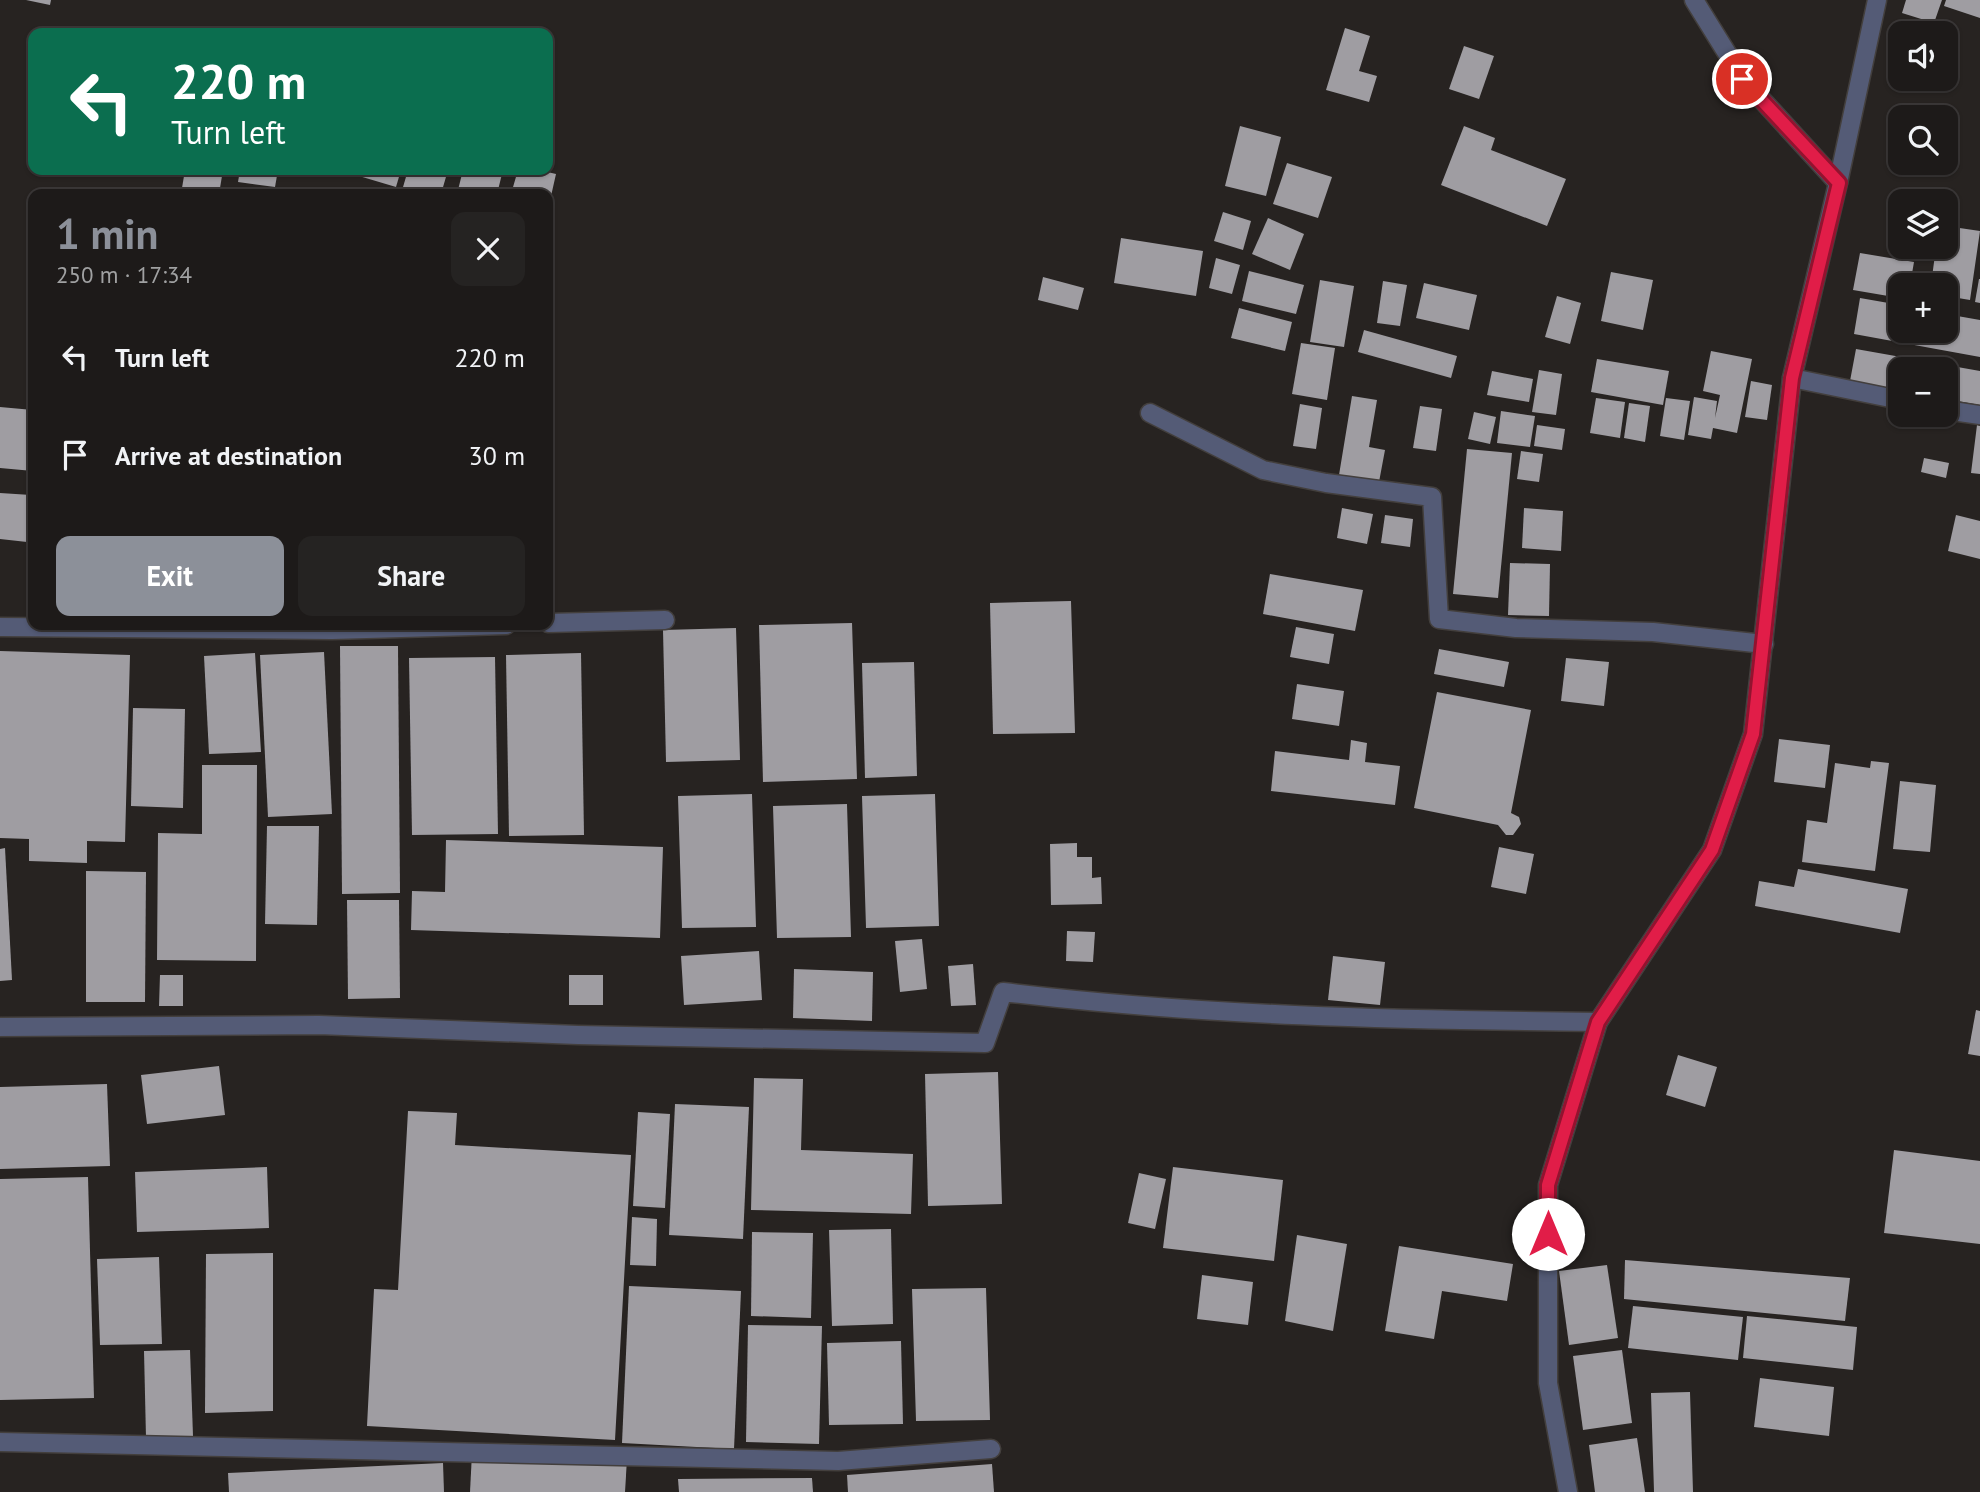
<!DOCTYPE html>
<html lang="en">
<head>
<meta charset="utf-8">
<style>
  :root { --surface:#1d1a19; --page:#252322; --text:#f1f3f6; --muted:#a0a1a2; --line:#3b3838; --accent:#8c9099 }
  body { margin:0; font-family:"PT Sans",sans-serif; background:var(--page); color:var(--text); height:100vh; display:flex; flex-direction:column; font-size:26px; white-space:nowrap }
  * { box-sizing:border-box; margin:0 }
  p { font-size:23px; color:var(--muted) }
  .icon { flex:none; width:38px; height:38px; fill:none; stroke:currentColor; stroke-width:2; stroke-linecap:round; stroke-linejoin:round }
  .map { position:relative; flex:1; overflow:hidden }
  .panel { position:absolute; left:28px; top:189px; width:525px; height:441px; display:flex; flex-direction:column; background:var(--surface); border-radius:14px; box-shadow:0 2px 5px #0004,0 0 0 2px var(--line) }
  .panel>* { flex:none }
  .hud { position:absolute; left:28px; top:28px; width:525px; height:147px; border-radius:14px; box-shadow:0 2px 5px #0004,0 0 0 2px var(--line); background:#0b6e4f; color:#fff; overflow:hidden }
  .fabs { position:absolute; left:1888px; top:21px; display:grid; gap:14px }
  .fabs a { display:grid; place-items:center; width:70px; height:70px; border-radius:14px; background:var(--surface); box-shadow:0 2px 5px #0004,0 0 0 2px var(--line); font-size:35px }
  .pin { position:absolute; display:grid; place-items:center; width:60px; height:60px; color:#fff; margin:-30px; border:4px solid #fff; border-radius:50%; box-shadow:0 2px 7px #0007 }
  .me { position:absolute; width:77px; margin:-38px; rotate:0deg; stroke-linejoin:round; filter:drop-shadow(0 0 5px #0008) }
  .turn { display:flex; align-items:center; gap:24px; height:147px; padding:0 28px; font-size:32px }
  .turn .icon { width:91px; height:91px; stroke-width:2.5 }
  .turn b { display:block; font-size:49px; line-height:60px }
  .round { display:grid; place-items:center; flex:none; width:74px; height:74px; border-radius:14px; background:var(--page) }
  .summary { display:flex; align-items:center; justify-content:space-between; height:119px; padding:0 28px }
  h1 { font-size:42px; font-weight:700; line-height:52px; color:var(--accent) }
  .cta { display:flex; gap:14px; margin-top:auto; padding:14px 28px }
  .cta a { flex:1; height:80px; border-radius:14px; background:var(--accent); color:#fff; font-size:28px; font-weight:700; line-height:80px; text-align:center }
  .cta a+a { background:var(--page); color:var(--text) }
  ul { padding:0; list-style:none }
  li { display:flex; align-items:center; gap:21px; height:98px; padding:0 28px }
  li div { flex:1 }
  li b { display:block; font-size:26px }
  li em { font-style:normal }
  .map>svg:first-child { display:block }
  .building { fill:#9f9da2 }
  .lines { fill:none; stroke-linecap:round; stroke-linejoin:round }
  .minor-casing { stroke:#433f3d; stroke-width:21 }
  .minor { stroke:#545b76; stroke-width:18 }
  .route-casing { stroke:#92132f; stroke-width:18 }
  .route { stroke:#e11d48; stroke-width:12 }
</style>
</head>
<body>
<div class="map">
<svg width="1980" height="1492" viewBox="0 0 1980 1492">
  <rect width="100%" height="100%" fill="#272321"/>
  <g class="building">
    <polygon points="26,0 51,0 50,5"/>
    <polygon points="1906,0 1942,0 1934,23 1902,13"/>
    <polygon points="1946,0 1980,0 1980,18 1944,6"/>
    <polygon points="1345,28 1370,36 1359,71 1377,76 1369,102 1326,90"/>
    <polygon points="1464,46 1494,56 1479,99 1449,89"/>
    <polygon points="1240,126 1281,137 1266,196 1225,186"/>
    <polygon points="1464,126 1495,138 1491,150 1566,179 1547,226 1441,185"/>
    <polygon points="1287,163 1332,177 1318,218 1273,204"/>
    <polygon points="185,170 223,170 219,194 181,194"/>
    <polygon points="240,170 278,170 275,187 238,182"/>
    <polygon points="360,170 401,170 396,187 359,176"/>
    <polygon points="408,170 448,170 441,194 401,194"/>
    <polygon points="463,170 503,170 497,194 457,194"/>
    <polygon points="518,170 539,170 556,174 549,205 548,194 511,194"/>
    <polygon points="1223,212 1251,221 1243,250 1214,241"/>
    <polygon points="1268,218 1304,234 1290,270 1252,254"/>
    <polygon points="1946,226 1980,231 1970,300 1946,296 1946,285 1931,285 1936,247 1946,247"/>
    <polygon points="1121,238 1203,251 1196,296 1114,283"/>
    <polygon points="1860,253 1914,262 1910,285 1900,285 1900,298 1853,290"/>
    <polygon points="1216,258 1240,265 1232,294 1209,288"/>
    <polygon points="1249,271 1304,285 1296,314 1242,301"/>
    <polygon points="1611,272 1653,280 1643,330 1601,321"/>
    <polygon points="1043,277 1084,288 1078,310 1038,300"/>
    <polygon points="1979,279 1980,279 1980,303 1975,302"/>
    <polygon points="1320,280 1354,286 1344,347 1310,342"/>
    <polygon points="1383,281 1407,285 1400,326 1377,323"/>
    <polygon points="1424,283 1477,295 1469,330 1416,318"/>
    <polygon points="1557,296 1581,303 1570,344 1545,337"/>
    <polygon points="1860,298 1900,305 1900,331 1946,331 1946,314 1980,320 1980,357 1854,334"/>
    <polygon points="1239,308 1292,322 1285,351 1231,338"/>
    <polygon points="1364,330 1457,356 1451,378 1358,352"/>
    <polygon points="1301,343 1335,348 1327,400 1292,394"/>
    <polygon points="1856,349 1980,371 1980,405 1946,399 1946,369 1900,369 1900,390 1850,381"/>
    <polygon points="1711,351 1752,359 1737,433 1713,428 1711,439 1688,435 1694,397 1717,401 1715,418 1720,395 1703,391"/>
    <polygon points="1597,359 1669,371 1663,405 1591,392"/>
    <polygon points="1539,370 1562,374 1556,415 1532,412"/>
    <polygon points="1492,371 1533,379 1529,402 1487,395"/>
    <polygon points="1751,381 1772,385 1767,420 1745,417"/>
    <polygon points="1352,396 1377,400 1369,447 1385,450 1379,482 1339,475"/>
    <polygon points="1596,398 1625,402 1620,438 1590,433"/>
    <polygon points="1666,398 1690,401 1684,440 1660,436"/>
    <polygon points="1629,403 1650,406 1645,442 1624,438"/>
    <polygon points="1300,404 1322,408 1316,449 1293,446"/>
    <polygon points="1420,406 1442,409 1436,451 1413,448"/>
    <polygon points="0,407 33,410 33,471 0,468"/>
    <polygon points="1501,411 1535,416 1530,447 1497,443"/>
    <polygon points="1474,412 1496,417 1490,444 1468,439"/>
    <polygon points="1537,425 1565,429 1562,450 1534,446"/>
    <polygon points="1977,425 1980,426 1980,474 1971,473"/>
    <polygon points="1467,449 1512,453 1498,598 1453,594"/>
    <polygon points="1521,451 1543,454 1539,482 1517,479"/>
    <polygon points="1924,458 1949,463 1946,478 1921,472"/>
    <polygon points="0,493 31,495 27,542 0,539"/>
    <polygon points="1342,508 1373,514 1367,544 1337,538"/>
    <polygon points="1524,508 1563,511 1561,551 1522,548"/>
    <polygon points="1385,515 1413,519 1410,547 1381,543"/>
    <polygon points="1956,515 1980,521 1980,559 1948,551"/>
    <polygon points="1510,563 1550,564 1549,616 1508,615"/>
    <polygon points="1270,574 1363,590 1355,631 1263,614"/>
    <polygon points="1071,601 1075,733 993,734 990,603"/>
    <polygon points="852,623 857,779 763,782 759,625"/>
    <polygon points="1296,627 1334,634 1329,664 1290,657"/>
    <polygon points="736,628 740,760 666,762 663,630"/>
    <polygon points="340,646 398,646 400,893 342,894"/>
    <polygon points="1439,649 1509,662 1504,687 1434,674"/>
    <polygon points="0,651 130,655 125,842 87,841 87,863 29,861 29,839 0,838"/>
    <polygon points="324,652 332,814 268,817 260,655"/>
    <polygon points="255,653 261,752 209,754 204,656"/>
    <polygon points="581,653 584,835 509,836 506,655"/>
    <polygon points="495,657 498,834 412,835 409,658"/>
    <polygon points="1566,658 1609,662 1604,706 1561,701"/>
    <polygon points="914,662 917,776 865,778 862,663"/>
    <polygon points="1297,684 1344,691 1339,726 1292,719"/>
    <polygon points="1437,692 1531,710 1511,813 1519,817 1521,824 1513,835 1506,835 1498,825 1414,808"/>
    <polygon points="133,708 185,709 183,808 131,806"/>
    <polygon points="1779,739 1830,745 1825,788 1774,782"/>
    <polygon points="1351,740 1367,743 1365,762 1400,766 1395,805 1271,791 1275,751 1349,760"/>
    <polygon points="1871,761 1889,763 1875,871 1802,862 1807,820 1827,823 1835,763 1870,768"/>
    <polygon points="202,765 257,765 256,961 157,960 158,833 202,834"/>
    <polygon points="1900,781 1936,785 1930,852 1893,849"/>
    <polygon points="752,794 756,927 682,928 678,796"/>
    <polygon points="935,794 939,926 866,928 862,796"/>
    <polygon points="847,804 851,937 777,938 773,806"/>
    <polygon points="267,826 319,826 317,925 265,924"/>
    <polygon points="446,840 663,847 660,938 411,930 412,891 445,892"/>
    <polygon points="1077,843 1077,857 1092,857 1092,878 1101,877 1102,904 1051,905 1050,844"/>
    <polygon points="1499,847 1534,854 1526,894 1491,887"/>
    <polygon points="5,848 12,980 0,981 0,849"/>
    <polygon points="1798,869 1908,889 1900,933 1755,906 1759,881 1794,887"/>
    <polygon points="86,871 146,872 145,1002 86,1002"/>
    <polygon points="347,900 399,900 400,998 348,999"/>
    <polygon points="1067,931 1095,932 1093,962 1066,961"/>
    <polygon points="922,939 927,989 900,992 895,941"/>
    <polygon points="759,951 762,1000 684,1005 681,956"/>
    <polygon points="1333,956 1385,962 1380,1005 1328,1000"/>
    <polygon points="973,964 976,1005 951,1006 948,966"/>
    <polygon points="794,969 873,972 872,1021 793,1018"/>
    <polygon points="160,975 183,975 183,1006 159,1006"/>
    <rect x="569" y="975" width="34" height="30"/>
    <polygon points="1976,1010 1980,1011 1980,1056 1968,1054"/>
    <polygon points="1678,1055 1717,1067 1705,1107 1666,1095"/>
    <polygon points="219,1066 225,1115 147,1124 141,1075"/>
    <polygon points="998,1072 1002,1204 928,1206 925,1074"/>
    <polygon points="754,1078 803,1079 801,1150 913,1154 911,1214 751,1210"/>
    <polygon points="107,1084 110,1166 0,1169 0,1087"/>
    <polygon points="675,1104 749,1107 743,1239 669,1235"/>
    <polygon points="408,1111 457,1113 455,1145 631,1155 615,1440 367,1426 374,1289 398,1290"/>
    <polygon points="638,1112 670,1114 665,1208 633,1206"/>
    <polygon points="1894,1150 1980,1161 1980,1244 1884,1233"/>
    <polygon points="267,1167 269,1228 137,1232 135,1172"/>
    <polygon points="1173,1167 1283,1180 1274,1261 1163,1248"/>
    <polygon points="1139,1173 1166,1179 1155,1229 1128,1223"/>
    <polygon points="88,1177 94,1398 0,1400 0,1179"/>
    <polygon points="632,1217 657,1219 656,1266 630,1265"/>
    <polygon points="891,1229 893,1324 832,1326 829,1230"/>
    <polygon points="752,1232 813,1233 811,1318 751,1316"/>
    <polygon points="1297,1235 1347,1244 1333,1331 1285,1321"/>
    <polygon points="1399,1246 1513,1264 1507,1301 1442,1291 1434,1339 1385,1331"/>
    <polygon points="273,1253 273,1411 205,1413 206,1254"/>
    <polygon points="159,1257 162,1344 100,1345 97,1259"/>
    <polygon points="1625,1260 1850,1278 1845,1321 1624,1299"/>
    <polygon points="1607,1265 1618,1338 1569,1345 1559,1271"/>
    <polygon points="1202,1275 1253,1282 1248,1325 1197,1319"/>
    <polygon points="629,1286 741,1291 734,1449 622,1443"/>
    <polygon points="986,1288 990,1420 916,1421 912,1289"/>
    <polygon points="1633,1306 1743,1317 1738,1360 1628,1348"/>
    <polygon points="1747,1316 1857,1327 1853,1370 1743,1358"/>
    <polygon points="748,1325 822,1326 819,1444 746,1442"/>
    <polygon points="901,1341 903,1424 829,1425 827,1343"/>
    <polygon points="190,1350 193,1436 146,1438 144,1351"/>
    <polygon points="1622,1350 1632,1423 1583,1430 1573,1356"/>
    <polygon points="1760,1378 1834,1387 1829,1436 1754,1427"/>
    <polygon points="1690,1392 1693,1492 1654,1492 1651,1393"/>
    <polygon points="1637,1438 1645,1492 1595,1492 1589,1445"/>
    <polygon points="472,1453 627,1459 625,1492 470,1492"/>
    <polygon points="443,1463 444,1492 229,1492 228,1473"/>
    <polygon points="992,1464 994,1492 848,1492 847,1475"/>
    <polygon points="812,1478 813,1492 679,1492 678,1479"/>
  </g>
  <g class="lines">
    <defs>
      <g id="minor">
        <polyline points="1694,0 1743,79 1838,183"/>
        <polyline points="1792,378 1900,400"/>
        <polyline points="1946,410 1980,415"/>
        <polyline points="1150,413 1263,470 1326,483 1432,497 1439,619 1516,628 1653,632 1764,644"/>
        <polyline points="548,623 665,620"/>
        <polyline points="0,627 332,630 506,625"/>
        <path d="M 0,1027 L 319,1025 L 578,1035 L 985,1043 L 1003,992 C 1200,1016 1400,1020 1598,1022"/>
        <polyline points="0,1442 838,1461 991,1449"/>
        <polyline points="1568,1492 1548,1383 1548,1185 1598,1022 1712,850 1753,734 1792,378 1838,183 1877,0"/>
      </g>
    </defs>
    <use href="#minor" class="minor-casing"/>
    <use href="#minor" class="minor"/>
  </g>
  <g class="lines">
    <defs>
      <polyline id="route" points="1548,1234 1548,1185 1598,1022 1712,850 1753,734 1792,378 1839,183 1742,79"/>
    </defs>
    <use href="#route" class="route-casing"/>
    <use href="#route" class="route"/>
  </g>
</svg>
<div class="fabs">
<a><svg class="icon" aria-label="sound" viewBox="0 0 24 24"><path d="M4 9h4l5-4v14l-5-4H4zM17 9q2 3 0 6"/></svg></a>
<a><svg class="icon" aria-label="search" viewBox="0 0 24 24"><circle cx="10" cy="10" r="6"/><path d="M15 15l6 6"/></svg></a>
<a><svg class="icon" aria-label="layers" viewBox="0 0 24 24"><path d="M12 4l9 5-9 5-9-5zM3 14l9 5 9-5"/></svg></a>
<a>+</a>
<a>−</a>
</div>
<div class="pin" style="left:1742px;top:79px;background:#d93025"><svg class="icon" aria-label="arrive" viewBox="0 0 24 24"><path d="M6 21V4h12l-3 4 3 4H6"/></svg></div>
<svg class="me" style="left:1548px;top:1234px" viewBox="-20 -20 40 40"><circle r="19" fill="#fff"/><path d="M0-13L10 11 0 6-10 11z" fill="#e11d48"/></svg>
<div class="hud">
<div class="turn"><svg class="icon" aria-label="left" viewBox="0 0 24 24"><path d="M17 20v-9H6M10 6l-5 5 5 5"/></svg><div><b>220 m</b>Turn left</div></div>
</div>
<section class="panel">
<div class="summary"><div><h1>1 min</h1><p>250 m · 17:34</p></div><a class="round"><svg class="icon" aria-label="close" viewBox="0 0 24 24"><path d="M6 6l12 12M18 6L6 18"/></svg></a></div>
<ul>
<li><svg class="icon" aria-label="left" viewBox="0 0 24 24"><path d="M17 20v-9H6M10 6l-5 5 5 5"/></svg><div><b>Turn left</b></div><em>220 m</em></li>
<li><svg class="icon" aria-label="arrive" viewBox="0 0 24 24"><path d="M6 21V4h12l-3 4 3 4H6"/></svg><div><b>Arrive at destination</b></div><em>30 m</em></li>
</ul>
<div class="cta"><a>Exit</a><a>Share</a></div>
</section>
</div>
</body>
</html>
